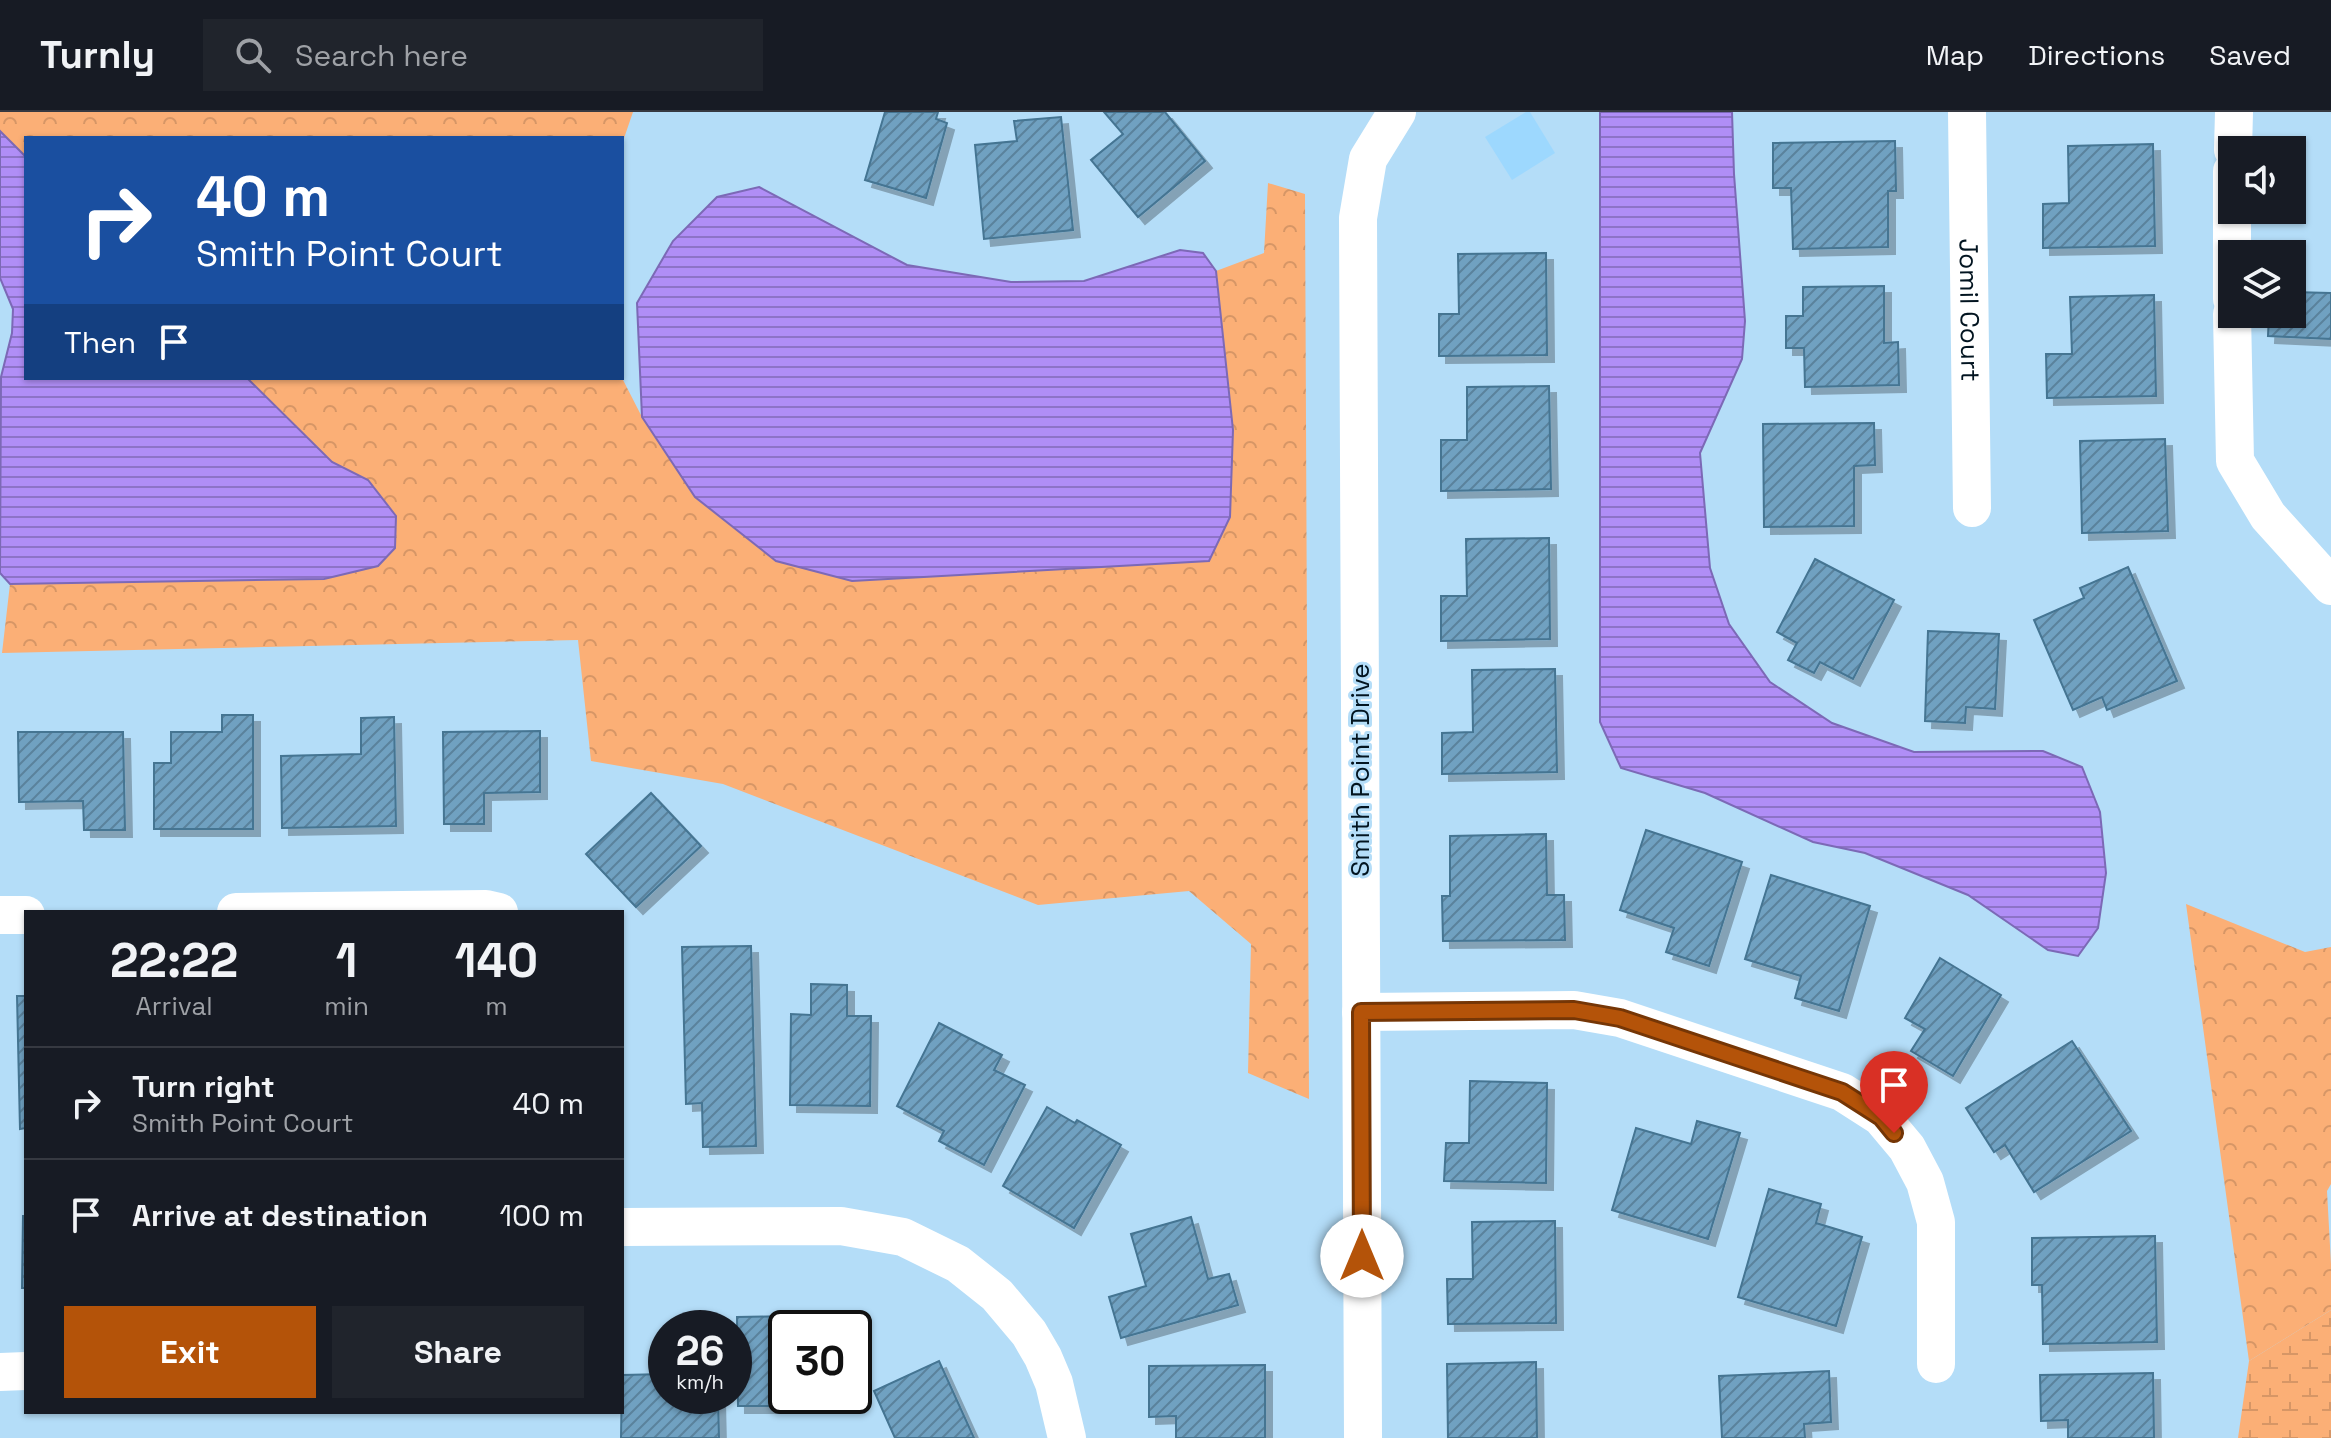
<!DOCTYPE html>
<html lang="en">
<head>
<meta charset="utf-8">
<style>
  :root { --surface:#171b24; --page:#20242c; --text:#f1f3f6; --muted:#9ea1a6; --line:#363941; --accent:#b45309 }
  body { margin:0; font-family:"Space Grotesk",sans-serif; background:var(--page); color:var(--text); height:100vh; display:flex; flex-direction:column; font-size:30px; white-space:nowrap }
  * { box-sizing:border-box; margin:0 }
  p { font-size:26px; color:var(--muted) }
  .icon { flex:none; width:44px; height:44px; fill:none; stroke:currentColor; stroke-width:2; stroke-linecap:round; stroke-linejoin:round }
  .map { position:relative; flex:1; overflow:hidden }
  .sheet { position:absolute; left:24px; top:798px; width:600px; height:504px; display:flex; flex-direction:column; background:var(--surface); border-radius:0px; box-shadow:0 2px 6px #0004 }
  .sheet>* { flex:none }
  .top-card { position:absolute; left:24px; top:24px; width:600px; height:244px; border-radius:0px; box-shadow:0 2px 6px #0004; background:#1a4fa0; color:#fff; overflow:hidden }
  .tools { position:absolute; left:2218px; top:24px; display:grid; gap:16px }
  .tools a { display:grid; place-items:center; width:88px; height:88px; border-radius:0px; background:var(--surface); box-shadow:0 2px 6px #0004; font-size:40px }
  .speed { position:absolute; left:648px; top:1198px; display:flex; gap:16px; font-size:40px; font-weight:700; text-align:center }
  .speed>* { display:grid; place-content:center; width:104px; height:104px; border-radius:50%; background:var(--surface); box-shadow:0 2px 6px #0004; line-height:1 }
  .speed small { font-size:20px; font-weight:400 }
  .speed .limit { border:4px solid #111; border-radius:12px; background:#fff; color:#111 }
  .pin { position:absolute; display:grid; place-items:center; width:68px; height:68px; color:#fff; margin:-82px -34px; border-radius:50% 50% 50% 0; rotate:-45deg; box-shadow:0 0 8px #0007 }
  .pin .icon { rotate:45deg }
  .me { position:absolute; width:88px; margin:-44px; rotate:0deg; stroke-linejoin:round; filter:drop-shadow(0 0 6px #0008) }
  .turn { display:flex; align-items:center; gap:28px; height:168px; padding:0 40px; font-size:36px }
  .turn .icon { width:104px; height:104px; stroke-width:2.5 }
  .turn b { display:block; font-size:56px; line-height:68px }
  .then { display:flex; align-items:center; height:76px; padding:0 40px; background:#0003; gap:16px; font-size:30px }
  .eta { display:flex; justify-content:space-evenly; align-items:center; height:136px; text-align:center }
  .eta b { font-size:48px; font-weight:700; line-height:56px }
  .action { display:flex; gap:16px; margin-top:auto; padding:16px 40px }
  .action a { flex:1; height:92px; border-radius:0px; background:var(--accent); color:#fff; font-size:32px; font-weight:700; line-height:92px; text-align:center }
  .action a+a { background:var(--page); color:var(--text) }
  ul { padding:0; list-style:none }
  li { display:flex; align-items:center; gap:24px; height:112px; padding:0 40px; border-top:2px solid var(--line) }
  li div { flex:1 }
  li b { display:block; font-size:30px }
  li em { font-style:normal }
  header { display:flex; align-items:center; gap:48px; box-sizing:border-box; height:112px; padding:0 40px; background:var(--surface); border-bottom:2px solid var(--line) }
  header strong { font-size:38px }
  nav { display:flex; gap:44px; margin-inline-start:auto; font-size:28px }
  .search { width:560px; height:72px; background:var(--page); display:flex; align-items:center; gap:20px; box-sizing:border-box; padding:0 28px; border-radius:0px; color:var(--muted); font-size:30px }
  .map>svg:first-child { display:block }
  .built { fill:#9dd8fe }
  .forest { fill:url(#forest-crowns) }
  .wetland { fill:url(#wetland-marsh) }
  .water { fill:url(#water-rules); stroke:#7c69b6; stroke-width:2 }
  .building { fill:url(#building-hatch); stroke:#447492; stroke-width:2; filter:url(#shadow) }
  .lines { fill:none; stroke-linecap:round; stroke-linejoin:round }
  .minor { stroke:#fff; stroke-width:38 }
  .route-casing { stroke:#753606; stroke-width:20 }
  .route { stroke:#b45309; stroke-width:14 }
  .labels { text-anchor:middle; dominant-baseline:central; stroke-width:6; stroke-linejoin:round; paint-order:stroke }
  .street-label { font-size:26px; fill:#021420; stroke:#b4ddf8 }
</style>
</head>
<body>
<header>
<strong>Turnly</strong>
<div class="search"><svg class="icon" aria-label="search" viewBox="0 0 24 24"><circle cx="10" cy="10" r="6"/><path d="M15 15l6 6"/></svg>Search here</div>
<nav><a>Map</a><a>Directions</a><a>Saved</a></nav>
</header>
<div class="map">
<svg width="2331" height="1326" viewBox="0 0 2331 1326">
  <defs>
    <pattern id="forest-crowns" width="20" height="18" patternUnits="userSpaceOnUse" patternTransform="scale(2)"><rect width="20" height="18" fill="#fbaf76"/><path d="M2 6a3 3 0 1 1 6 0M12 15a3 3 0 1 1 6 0" fill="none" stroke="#d69666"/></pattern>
    <pattern id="wetland-marsh" width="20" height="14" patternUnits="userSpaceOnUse" patternTransform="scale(2)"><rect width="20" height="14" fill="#fbaf76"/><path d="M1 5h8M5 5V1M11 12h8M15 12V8" fill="none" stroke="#d69666"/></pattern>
    <pattern id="water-rules" width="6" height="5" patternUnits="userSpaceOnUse" patternTransform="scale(2)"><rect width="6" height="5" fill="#b08ef6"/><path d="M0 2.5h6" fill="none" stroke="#8d73c7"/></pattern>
    <pattern id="building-hatch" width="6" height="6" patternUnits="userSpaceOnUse" patternTransform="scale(2)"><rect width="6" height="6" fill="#70a1c1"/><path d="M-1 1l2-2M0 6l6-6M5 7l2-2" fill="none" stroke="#5a829c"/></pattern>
    <filter id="shadow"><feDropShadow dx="7" dy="7" stdDeviation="0" flood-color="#0004"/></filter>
  </defs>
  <rect width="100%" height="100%" fill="#b4ddf8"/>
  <polygon class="built" points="1526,0 1530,0 1555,41 1512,68 1485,25"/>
  <g class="forest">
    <polygon points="0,0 633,0 622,32 622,26 26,26 26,45 0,19"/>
    <polygon points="1268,71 1305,82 1309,987 1248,961 1251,832 1189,779 1038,793 723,672 591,649 578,528 2,541 10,472 324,467 396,404 368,368 332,350 247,266 622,266 642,305 695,385 1233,318 1216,159 1264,141"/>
    <polygon points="2186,792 2305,840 2331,835 2331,1072 2327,1079 2331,1152 2331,1198 2249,1249"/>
  </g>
  <polygon class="wetland" points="2331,1198 2331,1326 2238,1326 2249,1249"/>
  <g class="water">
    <polygon points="1600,0 1732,0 1734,62 1745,209 1742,247 1700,341 1710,456 1729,512 1770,570 1832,611 1914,640 2043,639 2082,655 2100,700 2106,761 2098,816 2078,844 2048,838 1968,783 1865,741 1813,730 1705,681 1621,656 1600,610"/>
    <polygon points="0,19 26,45 26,266 247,266 332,350 368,368 396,404 395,436 378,454 324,467 10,472 0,461 1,265 12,221 13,197 0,166"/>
    <polygon points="759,75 907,153 1011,170 1084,169 1180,138 1203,141 1216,159 1233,318 1230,405 1209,449 852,469 776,449 695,385 642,305 637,191 673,129 717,85"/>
  </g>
  <g class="building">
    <polygon points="885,0 938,0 936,7 947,11 926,86 865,68"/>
    <polygon points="1104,0 1165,0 1205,49 1138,105 1091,48 1123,22"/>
    <polygon points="1061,5 1073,118 984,127 975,33 1017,29 1014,9"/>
    <polygon points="1895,29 1896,79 1888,79 1888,135 1793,137 1791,76 1773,76 1773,31"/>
    <polygon points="2153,32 2155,134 2043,136 2043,92 2069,91 2068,34"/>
    <polygon points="1546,141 1547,243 1439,244 1439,202 1459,202 1458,142"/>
    <polygon points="1884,174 1884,231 1898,230 1899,273 1805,275 1804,236 1786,236 1786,204 1803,204 1803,175"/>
    <polygon points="2292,180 2331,181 2331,227 2268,224 2269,202 2292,202"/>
    <polygon points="2154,183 2156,284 2047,286 2046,242 2072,242 2070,185"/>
    <polygon points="1549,274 1551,377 1441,379 1441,328 1467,328 1467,275"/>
    <polygon points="1874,311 1875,353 1854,354 1854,414 1764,415 1763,312"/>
    <polygon points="2165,327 2168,419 2082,421 2080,329"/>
    <polygon points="1549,426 1550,527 1441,529 1441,484 1467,484 1466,427"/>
    <polygon points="1815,447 1894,488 1853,567 1820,550 1814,561 1788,548 1797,531 1777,520"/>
    <polygon points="2128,455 2177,569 2107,598 2102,585 2073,598 2034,508 2084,486 2080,476"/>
    <polygon points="1928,519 1999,522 1995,597 1966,595 1965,611 1925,609"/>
    <polygon points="1555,557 1557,660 1442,662 1442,621 1473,620 1472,558"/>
    <polygon points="222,603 253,603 253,717 154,717 154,651 171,651 171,620 222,620"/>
    <polygon points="394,605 396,714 282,716 281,644 361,642 361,606"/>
    <polygon points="540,619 540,680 484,681 484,712 444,712 443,620"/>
    <polygon points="18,620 123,620 125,718 84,718 83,689 19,690"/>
    <polygon points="651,681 701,734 636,795 586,742"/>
    <polygon points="1646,718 1742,750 1709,854 1666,840 1674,816 1620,798"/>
    <polygon points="1546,722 1547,783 1564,783 1565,828 1443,829 1442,784 1450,784 1450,724"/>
    <polygon points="1771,763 1870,794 1839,899 1795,886 1801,864 1745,847"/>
    <polygon points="751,834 756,1034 703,1035 702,991 686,992 682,835"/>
    <polygon points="1940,846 2001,883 1953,964 1911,939 1925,917 1905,906"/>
    <polygon points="811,872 847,873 847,904 871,904 870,994 790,993 791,902 811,903"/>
    <polygon points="17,884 26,884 26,1016 20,1017"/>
    <polygon points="939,911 1002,943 994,958 1025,973 984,1053 939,1029 944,1019 897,994"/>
    <polygon points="2072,929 2131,1019 2034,1080 2005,1033 1994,1040 1966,996"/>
    <polygon points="1470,969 1547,971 1546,1071 1444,1069 1446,1031 1469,1031"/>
    <polygon points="1047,995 1075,1011 1077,1008 1121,1033 1074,1116 1003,1074"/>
    <polygon points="1697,1009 1740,1021 1708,1127 1612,1098 1636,1016 1691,1032"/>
    <polygon points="1769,1077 1821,1092 1816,1111 1862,1125 1836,1214 1738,1185"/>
    <polygon points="23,1104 26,1104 26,1176 22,1176"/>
    <polygon points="1191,1105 1208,1167 1229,1162 1238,1193 1121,1226 1109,1185 1146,1174 1131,1122"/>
    <polygon points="1555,1109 1556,1211 1448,1212 1447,1167 1473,1167 1472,1110"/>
    <polygon points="2155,1124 2157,1230 2043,1232 2042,1173 2032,1173 2032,1126"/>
    <polygon points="851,1203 851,1216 786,1216 786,1275 776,1275 776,1294 738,1294 737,1205"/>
    <polygon points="939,1249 974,1326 895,1326 874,1279"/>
    <polygon points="1536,1250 1537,1326 1448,1326 1447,1252"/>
    <polygon points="1265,1253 1265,1326 1176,1326 1176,1304 1149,1305 1149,1254"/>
    <polygon points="1829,1259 1831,1310 1804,1312 1805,1326 1722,1326 1719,1264"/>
    <polygon points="2153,1261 2154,1326 2068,1326 2068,1308 2041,1309 2040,1263"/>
    <polygon points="666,1262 666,1284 718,1284 719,1326 621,1326 622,1263"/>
  </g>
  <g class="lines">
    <g class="minor">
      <path id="s1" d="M 1967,0 L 1972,396"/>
      <polyline points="2233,38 2234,0"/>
      <polyline points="2232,59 2232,187"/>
      <polyline points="2232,202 2235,349 2268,404 2331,474"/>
      <polyline points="236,800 486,797 499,800"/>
      <polyline points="0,803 26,803"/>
      <polyline points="1361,900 1574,898 1620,906 1842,980 1881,1005 1907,1036 1925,1070 1936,1110 1936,1252"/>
      <polyline points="622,1115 841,1114 903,1125 958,1152 997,1183 1029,1221 1043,1245 1054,1271 1067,1326"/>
      <polyline points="0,1260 26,1259"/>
      <polyline points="1363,1326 1358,106 1368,47 1397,0"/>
    </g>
  </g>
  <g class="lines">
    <defs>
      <polyline id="route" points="1362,1144 1361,900 1574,898 1620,906 1842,980 1881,1005 1894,1021"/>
    </defs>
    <use href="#route" class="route-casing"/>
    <use href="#route" class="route"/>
  </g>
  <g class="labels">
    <g class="street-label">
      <text stroke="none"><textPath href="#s1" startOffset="198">Jomil Court</textPath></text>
      <text transform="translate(1360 658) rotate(-90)">Smith Point Drive</text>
    </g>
  </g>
</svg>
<div class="tools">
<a><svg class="icon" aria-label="sound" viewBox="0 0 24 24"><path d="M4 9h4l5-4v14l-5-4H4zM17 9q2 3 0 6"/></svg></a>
<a><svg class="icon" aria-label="layers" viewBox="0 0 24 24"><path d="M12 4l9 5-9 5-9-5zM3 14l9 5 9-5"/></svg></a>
</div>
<div class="speed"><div>26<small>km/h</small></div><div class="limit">30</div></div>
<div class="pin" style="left:1894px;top:1021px;background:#d93025"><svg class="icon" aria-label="arrive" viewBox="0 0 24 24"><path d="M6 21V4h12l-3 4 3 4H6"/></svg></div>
<svg class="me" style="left:1362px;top:1144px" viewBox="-20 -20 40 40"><circle r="19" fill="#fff"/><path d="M0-13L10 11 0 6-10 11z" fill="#b45309"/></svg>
<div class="top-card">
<div class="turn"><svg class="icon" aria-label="right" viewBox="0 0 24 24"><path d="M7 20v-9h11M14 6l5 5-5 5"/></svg><div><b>40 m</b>Smith Point Court</div></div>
<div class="then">Then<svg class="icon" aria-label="arrive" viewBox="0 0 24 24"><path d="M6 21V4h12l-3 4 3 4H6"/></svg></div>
</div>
<section class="sheet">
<div class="eta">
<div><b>22:22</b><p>Arrival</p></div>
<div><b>1</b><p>min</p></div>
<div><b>140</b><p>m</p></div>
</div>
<ul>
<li><svg class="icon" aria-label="right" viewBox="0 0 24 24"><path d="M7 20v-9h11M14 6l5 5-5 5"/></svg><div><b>Turn right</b><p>Smith Point Court</p></div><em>40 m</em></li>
<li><svg class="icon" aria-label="arrive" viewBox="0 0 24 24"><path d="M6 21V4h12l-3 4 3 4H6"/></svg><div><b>Arrive at destination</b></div><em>100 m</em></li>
</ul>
<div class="action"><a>Exit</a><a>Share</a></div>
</section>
</div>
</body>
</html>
